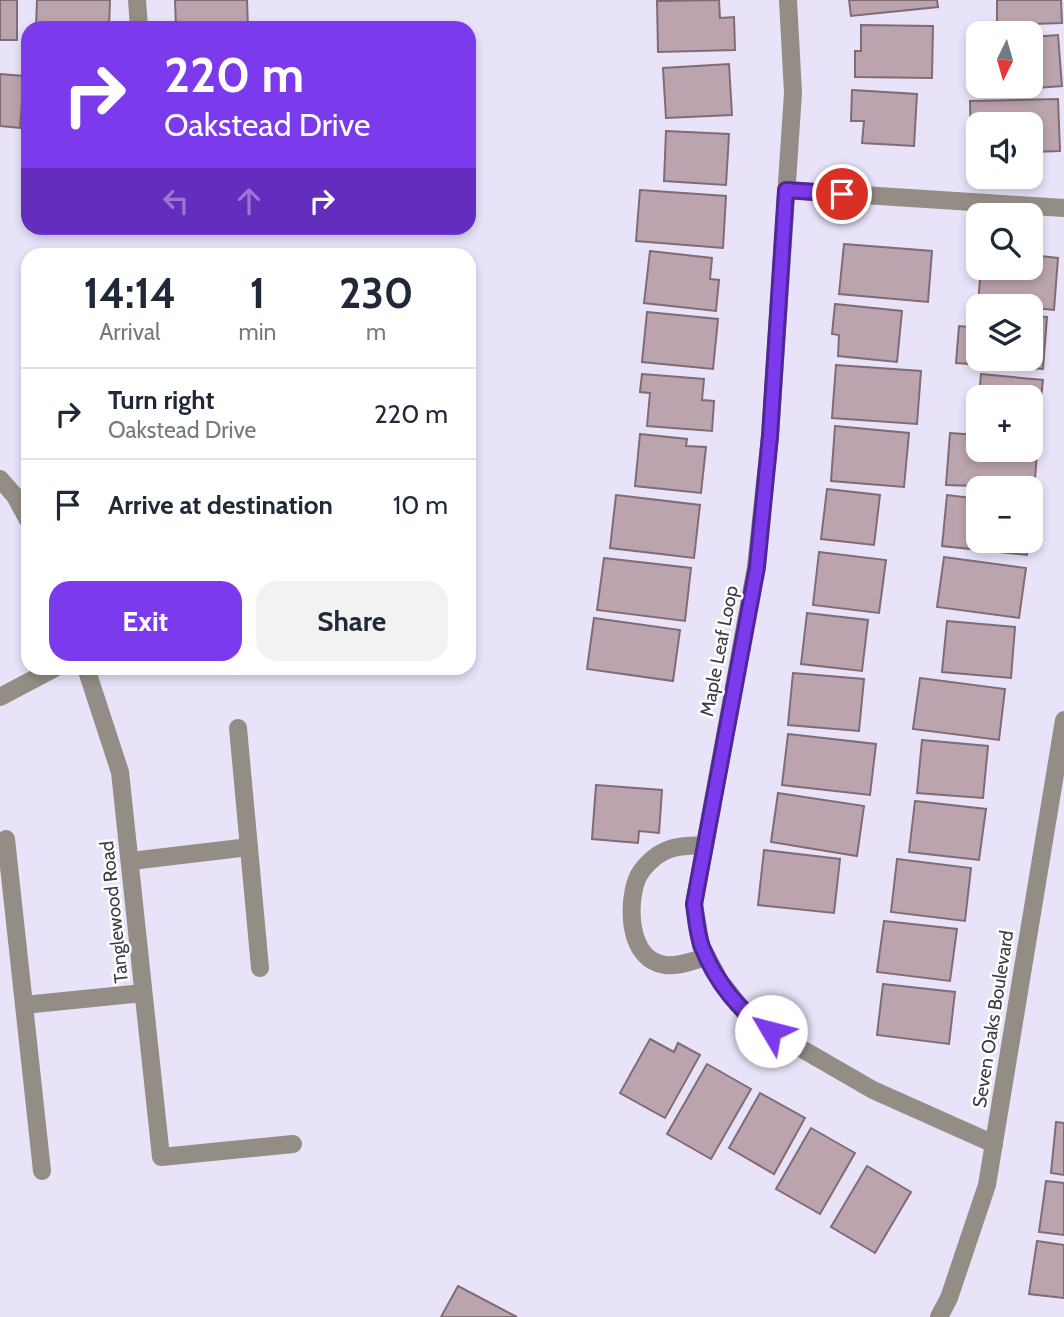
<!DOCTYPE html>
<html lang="en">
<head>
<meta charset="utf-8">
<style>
  :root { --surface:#fff; --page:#f2f2f3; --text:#1f2937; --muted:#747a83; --line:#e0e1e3; --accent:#7c3aed }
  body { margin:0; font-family:Cabin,sans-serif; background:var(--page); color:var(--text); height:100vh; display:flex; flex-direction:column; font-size:26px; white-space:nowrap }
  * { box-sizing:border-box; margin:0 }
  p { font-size:23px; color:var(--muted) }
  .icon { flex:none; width:38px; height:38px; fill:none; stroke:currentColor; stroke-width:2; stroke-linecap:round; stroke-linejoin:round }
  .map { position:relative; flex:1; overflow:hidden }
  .side { position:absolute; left:21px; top:248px; width:455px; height:427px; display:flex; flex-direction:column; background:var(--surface); border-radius:21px; box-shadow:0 4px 10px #0003 }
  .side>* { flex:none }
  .banner { position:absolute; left:21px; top:21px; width:455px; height:214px; border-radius:21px; box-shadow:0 4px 10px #0003; background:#7c3aed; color:#fff; overflow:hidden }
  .needle { width:46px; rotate:185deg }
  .buttons { position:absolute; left:966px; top:21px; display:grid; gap:14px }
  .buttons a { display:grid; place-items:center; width:77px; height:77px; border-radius:14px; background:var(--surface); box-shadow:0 4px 10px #0003; font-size:35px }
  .pin { position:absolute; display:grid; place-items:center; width:60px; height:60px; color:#fff; margin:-30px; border:4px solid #fff; border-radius:50%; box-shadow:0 2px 7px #0007 }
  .me { position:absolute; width:77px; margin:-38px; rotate:307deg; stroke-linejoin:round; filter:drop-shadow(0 0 5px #0008) }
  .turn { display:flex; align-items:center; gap:24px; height:147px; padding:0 28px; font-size:32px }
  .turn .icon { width:91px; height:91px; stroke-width:2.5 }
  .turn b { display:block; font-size:49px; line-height:60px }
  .lanes { display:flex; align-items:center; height:66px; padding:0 28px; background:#0003; justify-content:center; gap:35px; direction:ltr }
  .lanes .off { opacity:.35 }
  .eta { display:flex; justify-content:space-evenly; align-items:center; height:119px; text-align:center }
  .eta b { font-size:42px; font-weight:800; line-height:49px }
  .button { display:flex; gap:14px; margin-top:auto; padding:14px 28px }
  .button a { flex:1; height:80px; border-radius:21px; background:var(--accent); color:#fff; font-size:28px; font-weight:800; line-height:80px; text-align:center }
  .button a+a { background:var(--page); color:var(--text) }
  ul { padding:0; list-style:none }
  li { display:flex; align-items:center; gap:21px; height:91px; padding:0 28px; border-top:2px solid var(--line) }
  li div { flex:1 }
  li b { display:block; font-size:26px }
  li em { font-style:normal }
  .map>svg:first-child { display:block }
  .building { fill:#bba4ad; stroke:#816b74; stroke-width:2 }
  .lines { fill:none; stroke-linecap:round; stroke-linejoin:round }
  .minor { stroke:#948d86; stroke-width:18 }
  .route-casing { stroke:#51269a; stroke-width:18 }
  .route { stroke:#7c3aed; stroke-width:12 }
  .labels { text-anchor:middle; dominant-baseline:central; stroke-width:5; stroke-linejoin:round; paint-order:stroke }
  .street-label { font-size:19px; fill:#3c3a43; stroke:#fff }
</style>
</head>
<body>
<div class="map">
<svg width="1064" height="1317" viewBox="0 0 1064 1317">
  <rect width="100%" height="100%" fill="#e8e3f9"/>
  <g class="building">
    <rect x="0" y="0" width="17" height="40"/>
    <polygon points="37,0 110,0 109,28 36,28"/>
    <polygon points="175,0 247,0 248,28 176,28"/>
    <polygon points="719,0 720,18 734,17 735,50 658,52 657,1"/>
    <polygon points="849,0 937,0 938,7 851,16"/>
    <polygon points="997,0 1061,0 1062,23 997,25"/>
    <polygon points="861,25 933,26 932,78 855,77 855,51 861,51"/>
    <polygon points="1058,35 1062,86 998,91 998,86 1031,86 1031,37"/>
    <polygon points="729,64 732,115 666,118 663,68"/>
    <polygon points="0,74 24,76 20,128 0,126"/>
    <polygon points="852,90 917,94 914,146 862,143 864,121 851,121"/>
    <polygon points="1058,99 1060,151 1031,152 1031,124 978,124 978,153 971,153 970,101"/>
    <polygon points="666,131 729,134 726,185 664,181"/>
    <polygon points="640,190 726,196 723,248 636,241"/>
    <polygon points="844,244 932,251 928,302 839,294"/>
    <polygon points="650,251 712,258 710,279 719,280 716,311 644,303"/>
    <polygon points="1031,255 1058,258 1054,310 978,303 981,268 1031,268"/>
    <polygon points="835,304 902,311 897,362 838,356 839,335 832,334"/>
    <polygon points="971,311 978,312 978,359 1031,359 1031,316 1047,317 1043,369 956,363 959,326 969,327"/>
    <polygon points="647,312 718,319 713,369 642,362"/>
    <polygon points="836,365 921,371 917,424 832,418"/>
    <polygon points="642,374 704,379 702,400 714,401 712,431 647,426 650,393 640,392"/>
    <polygon points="981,374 1043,380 1038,428 1031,428 1031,397 979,397"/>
    <polygon points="835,426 909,433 904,487 831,481"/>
    <polygon points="950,433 978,435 978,450 1031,450 1031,438 1038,439 1034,492 1031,492 1031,488 946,485"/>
    <polygon points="640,434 687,439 686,446 706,447 701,493 635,486"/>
    <polygon points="827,489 880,495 874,545 821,539"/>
    <polygon points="616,495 700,505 694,558 610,548"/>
    <polygon points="947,495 978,499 978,541 1029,541 1027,555 942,546"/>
    <polygon points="819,552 886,560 879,613 813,605"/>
    <polygon points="944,557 1026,568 1019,618 937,607"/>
    <polygon points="604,558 691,568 685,621 597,610"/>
    <polygon points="807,613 868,620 862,671 801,664"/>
    <polygon points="594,618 680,630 673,681 587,669"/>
    <polygon points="947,621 1015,627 1011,678 942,672"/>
    <polygon points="793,673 864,679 859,731 788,725"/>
    <polygon points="920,678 1005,689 999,740 913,729"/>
    <polygon points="788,734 876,744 870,795 782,785"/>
    <polygon points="922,740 988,746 983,798 917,793"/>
    <polygon points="596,785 662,790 659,833 639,831 638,843 592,839"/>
    <polygon points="778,793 864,806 857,856 771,842"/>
    <polygon points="915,801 986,809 979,860 909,852"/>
    <polygon points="764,850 840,859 834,913 758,905"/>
    <polygon points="897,859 971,868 965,921 891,912"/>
    <polygon points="884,921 957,929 950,981 877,972"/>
    <polygon points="883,984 955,992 949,1044 877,1035"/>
    <polygon points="650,1039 674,1052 678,1043 700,1055 665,1118 620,1093"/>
    <polygon points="707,1064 751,1089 711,1159 667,1134"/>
    <polygon points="760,1093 805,1118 774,1174 729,1148"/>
    <polygon points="1056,1122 1064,1123 1064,1175 1051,1173"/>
    <polygon points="811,1128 855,1153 820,1214 776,1189"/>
    <polygon points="867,1166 911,1192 875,1253 831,1227"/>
    <polygon points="1046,1181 1064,1183 1064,1235 1039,1232"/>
    <polygon points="1037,1241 1064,1245 1064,1298 1029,1294"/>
    <polygon points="458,1286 517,1317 441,1317"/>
  </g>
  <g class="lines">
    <g class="minor">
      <polyline points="137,0 139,28"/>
      <polyline points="788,0 793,93 770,436 756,567 694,904 701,946 720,981 750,1019 873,1090 994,1144"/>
      <polyline points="786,190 1064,208"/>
      <polyline points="0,479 15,496 28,520"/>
      <polyline points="86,668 120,772 161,1157 293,1144"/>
      <polyline points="0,697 55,668"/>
      <polyline points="238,728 260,968"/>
      <polyline points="6,839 42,1171"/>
      <path d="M 705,845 C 691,846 675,845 663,852 C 653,857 641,869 637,879 C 627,905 628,960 665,965 C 677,967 695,960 707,957"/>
      <polyline points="131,861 249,847"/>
      <polyline points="24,1005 143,993"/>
      <polyline points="939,1317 949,1298 987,1185 1064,720"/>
    </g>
  </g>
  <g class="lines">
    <defs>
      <path id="route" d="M 771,1031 C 740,1014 715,980 702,947 C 697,934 696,918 694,904 L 757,567 L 770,436 L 786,190 L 842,194"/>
    </defs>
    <use href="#route" class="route-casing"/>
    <use href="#route" class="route"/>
  </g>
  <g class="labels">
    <g class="street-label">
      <text transform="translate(719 651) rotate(-79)">Maple Leaf Loop</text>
      <text transform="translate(114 912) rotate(-96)">Tanglewood Road</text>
      <text transform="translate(993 1019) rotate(-81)">Seven Oaks Boulevard</text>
    </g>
  </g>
</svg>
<div class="buttons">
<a><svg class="needle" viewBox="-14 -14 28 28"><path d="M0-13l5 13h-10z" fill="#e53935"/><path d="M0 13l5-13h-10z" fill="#747a83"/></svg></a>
<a><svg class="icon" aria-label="sound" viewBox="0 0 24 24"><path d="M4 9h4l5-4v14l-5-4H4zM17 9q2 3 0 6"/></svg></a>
<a><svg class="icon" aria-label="search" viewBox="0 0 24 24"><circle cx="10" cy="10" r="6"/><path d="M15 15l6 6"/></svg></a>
<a><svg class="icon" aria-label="layers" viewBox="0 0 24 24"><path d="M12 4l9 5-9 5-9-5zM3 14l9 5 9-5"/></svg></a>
<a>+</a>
<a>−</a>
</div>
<div class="pin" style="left:842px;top:194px;background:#d93025"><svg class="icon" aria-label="arrive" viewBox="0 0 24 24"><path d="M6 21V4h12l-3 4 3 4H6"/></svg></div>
<svg class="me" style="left:771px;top:1031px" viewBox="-20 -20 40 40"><circle r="19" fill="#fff"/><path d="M0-13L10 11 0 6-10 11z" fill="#7c3aed"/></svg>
<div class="banner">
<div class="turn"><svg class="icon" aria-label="right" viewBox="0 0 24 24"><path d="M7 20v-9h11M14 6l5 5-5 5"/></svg><div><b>220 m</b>Oakstead Drive</div></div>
<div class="lanes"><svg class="icon off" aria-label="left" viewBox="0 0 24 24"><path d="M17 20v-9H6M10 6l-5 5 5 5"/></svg><svg class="icon off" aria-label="ahead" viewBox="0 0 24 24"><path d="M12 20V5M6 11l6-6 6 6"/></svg><svg class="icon" aria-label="right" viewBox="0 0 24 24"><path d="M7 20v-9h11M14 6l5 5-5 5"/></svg></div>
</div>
<section class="side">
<div class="eta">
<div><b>14:14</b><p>Arrival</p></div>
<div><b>1</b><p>min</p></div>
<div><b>230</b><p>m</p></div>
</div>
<ul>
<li><svg class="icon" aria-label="right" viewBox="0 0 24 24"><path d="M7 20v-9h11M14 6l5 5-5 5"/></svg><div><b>Turn right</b><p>Oakstead Drive</p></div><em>220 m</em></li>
<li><svg class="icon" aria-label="arrive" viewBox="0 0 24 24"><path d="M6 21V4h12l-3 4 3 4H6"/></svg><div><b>Arrive at destination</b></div><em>10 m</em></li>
</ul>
<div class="button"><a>Exit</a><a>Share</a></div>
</section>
</div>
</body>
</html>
